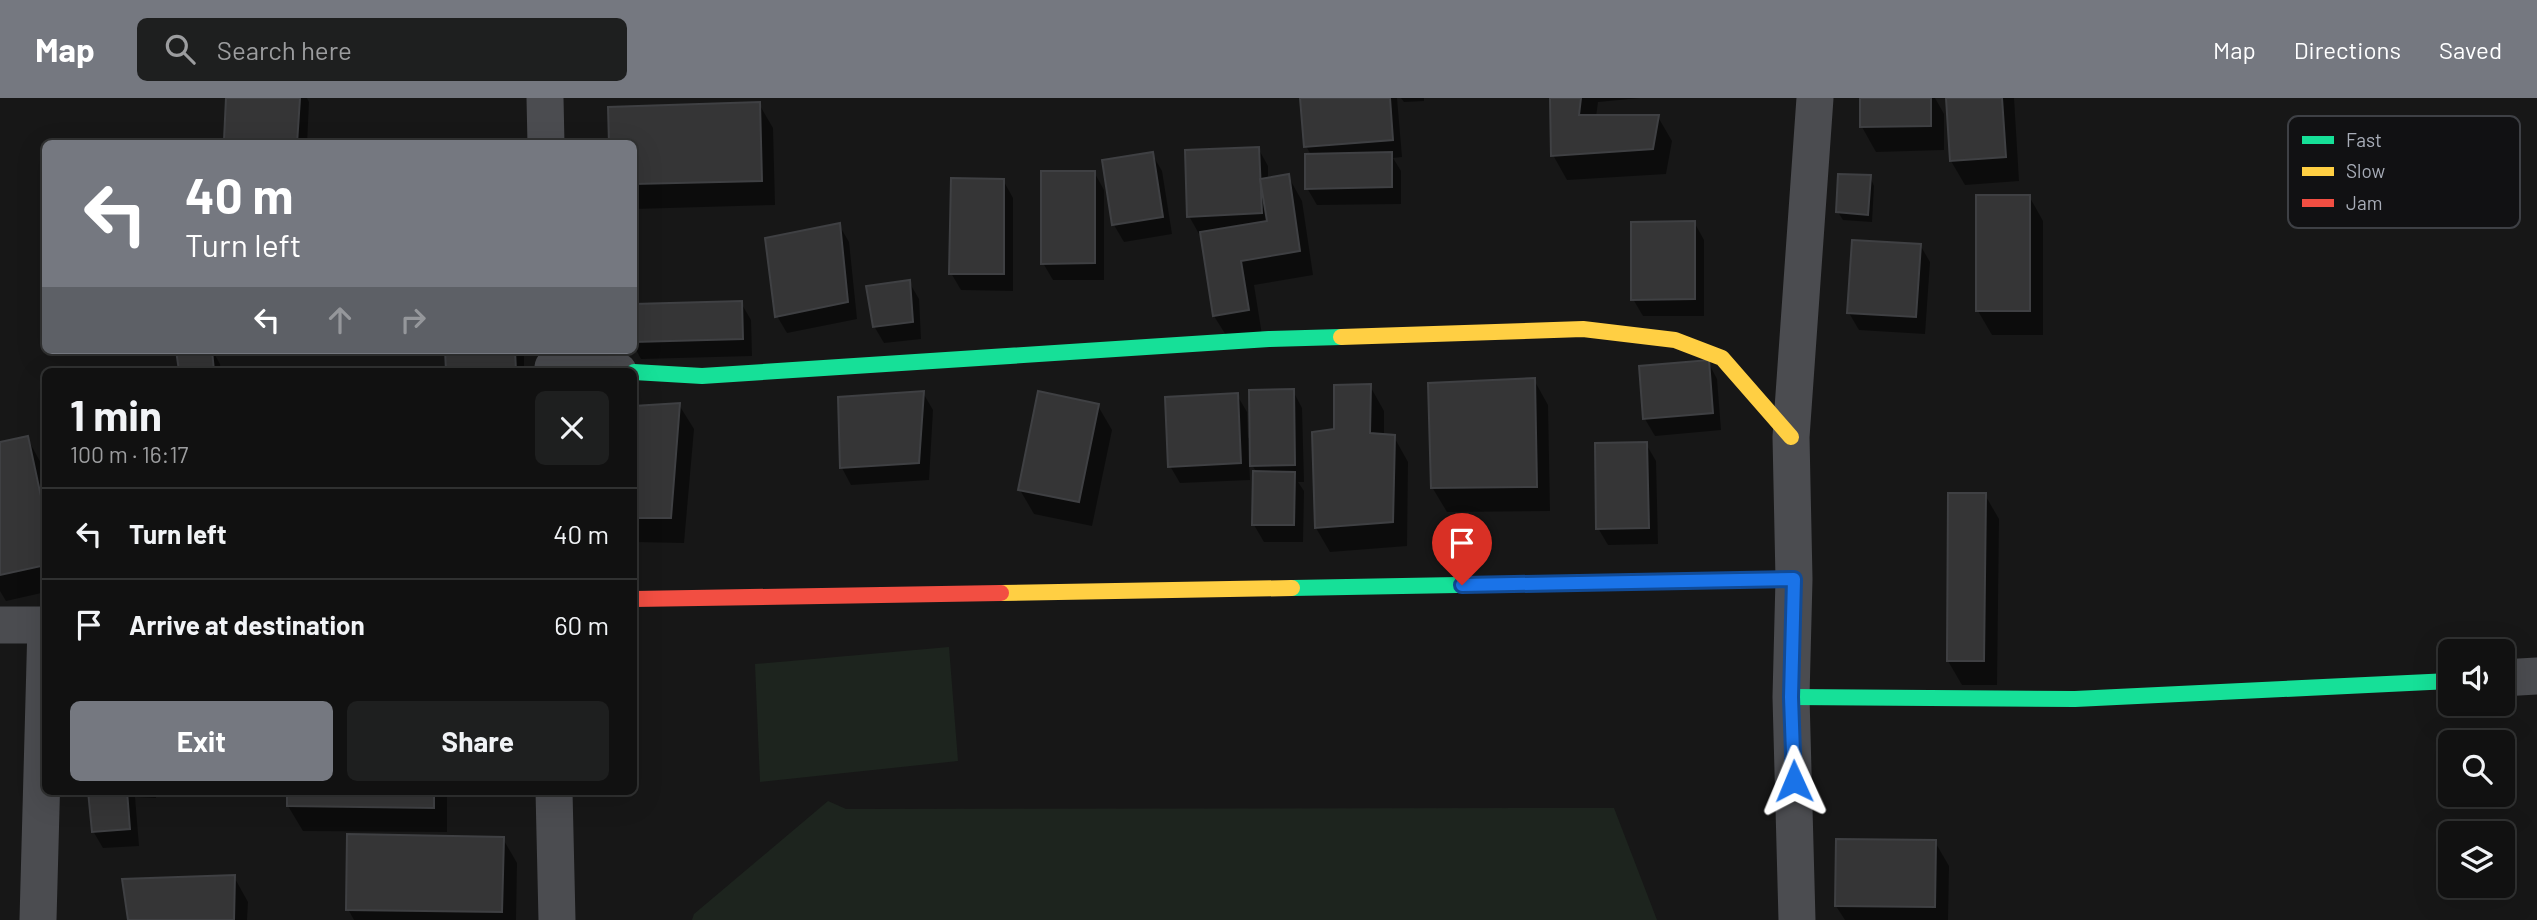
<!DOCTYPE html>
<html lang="en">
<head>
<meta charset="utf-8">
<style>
  :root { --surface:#111; --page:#1e1f1f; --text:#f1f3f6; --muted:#9c9d9f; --line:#303131; --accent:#757880 }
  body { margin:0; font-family:Barlow,sans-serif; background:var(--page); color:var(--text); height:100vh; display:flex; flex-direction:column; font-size:26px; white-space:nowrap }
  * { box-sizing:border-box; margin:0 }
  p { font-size:23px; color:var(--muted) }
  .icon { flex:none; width:38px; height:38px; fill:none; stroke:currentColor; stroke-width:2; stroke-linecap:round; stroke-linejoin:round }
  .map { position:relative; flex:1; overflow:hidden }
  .side { position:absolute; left:42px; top:270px; width:595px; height:427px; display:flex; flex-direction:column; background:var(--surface); border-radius:10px; box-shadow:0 7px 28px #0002,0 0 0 2px var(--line) }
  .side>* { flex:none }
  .top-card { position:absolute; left:42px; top:42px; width:595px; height:214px; border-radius:10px; box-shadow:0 7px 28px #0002,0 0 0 2px var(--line); background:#757880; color:#fff; overflow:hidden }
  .controls { position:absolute; left:2438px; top:541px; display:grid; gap:14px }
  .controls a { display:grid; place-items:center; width:77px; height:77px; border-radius:10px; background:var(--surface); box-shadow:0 7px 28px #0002,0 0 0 2px var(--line); font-size:35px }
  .pin { position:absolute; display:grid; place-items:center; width:60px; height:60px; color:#fff; margin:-72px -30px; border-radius:50% 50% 50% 0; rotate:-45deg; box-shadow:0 0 7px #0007 }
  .pin .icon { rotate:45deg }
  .me { position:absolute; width:77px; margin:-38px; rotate:359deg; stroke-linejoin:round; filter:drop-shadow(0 0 5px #0008) }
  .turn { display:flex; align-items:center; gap:24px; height:147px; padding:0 28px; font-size:32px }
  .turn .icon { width:91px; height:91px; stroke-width:2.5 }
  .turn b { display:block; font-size:49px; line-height:60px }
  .lanes { display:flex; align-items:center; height:66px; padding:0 28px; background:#0003; justify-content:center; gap:35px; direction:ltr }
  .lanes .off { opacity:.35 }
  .round { display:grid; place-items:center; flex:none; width:74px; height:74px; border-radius:10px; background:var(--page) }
  .summary { display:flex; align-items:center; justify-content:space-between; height:119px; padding:0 28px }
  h1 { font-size:42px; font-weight:700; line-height:52px }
  .cta { display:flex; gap:14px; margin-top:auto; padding:14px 28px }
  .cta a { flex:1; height:80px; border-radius:10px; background:var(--accent); color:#fff; font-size:28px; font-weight:700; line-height:80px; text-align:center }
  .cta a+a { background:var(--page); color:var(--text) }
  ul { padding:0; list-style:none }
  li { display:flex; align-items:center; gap:21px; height:91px; padding:0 28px; border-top:2px solid var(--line) }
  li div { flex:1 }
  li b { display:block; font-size:26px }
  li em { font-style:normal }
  header { display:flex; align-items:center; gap:42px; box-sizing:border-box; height:98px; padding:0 35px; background:var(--accent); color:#fff }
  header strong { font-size:33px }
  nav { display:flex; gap:38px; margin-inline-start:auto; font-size:24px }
  .search { width:490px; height:63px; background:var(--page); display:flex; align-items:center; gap:18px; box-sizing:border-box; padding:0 24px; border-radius:10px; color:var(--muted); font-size:26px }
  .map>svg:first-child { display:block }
  .green { fill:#1d241e }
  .shadow { fill:#0007 }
  .building { fill:#353536; stroke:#3f4043; stroke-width:2 }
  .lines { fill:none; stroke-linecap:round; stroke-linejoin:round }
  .street { stroke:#4b4c50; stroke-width:37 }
  .fast { stroke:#16e098; stroke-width:16 }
  .slow { stroke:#ffcf43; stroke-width:16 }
  .jam { stroke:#f24e42; stroke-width:16 }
  .route-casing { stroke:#114b97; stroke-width:18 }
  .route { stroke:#1a73e8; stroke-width:12 }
  .key { fill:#111113; stroke:#3e4045; stroke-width:2 }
  .key-label { font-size:19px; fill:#a8adb8 }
</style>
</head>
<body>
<header>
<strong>Map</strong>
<div class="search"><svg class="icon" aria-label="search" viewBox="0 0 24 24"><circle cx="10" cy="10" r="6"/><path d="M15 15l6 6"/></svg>Search here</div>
<nav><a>Map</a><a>Directions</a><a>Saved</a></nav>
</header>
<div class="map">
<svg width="2537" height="822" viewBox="0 0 2537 822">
  <rect width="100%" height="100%" fill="#171717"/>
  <g class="green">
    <polygon points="949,549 958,663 760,684 755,566"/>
    <polygon points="828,703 846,711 1614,710 1657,822 692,822 694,816"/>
  </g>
  <g class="shadow">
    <polygon points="228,0 307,0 309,4 307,46 228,46 226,42"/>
    <polygon points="1302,0 1397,0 1402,59 1393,60 1401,73 1401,106 1317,107 1307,90 1311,57 1306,48"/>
    <polygon points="1401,0 1424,0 1424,3 1404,4"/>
    <polygon points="1551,0 1640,0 1598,4 1596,19 1658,19 1672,43 1666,76 1567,82 1553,57"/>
    <polygon points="1862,0 1935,0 1944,16 1944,52 1876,54 1862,29"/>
    <polygon points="1947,0 2014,0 2019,83 1965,87 1951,63"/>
    <polygon points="759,6 773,30 775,107 634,111 634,46"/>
    <polygon points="1258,50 1268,68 1268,81 1288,78 1302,103 1313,177 1254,187 1262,237 1229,242 1214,218 1202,135 1199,136 1189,118"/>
    <polygon points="1152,56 1162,73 1172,136 1124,144 1114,127"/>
    <polygon points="1094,74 1104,92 1104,182 1053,182 1043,165"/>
    <polygon points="1870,79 1874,88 1872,124 1843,122 1838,114"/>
    <polygon points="1003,82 1013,100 1013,193 961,192 951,175"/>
    <polygon points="2029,98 2043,123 2043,237 1992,237 1978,213"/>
    <polygon points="1694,124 1704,142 1704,218 1643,218 1633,201"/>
    <polygon points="839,127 849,144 857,221 787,235 777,218"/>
    <polygon points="1920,147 1930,164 1925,236 1859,232 1849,215"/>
    <polygon points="909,184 919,201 921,241 884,245 874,228"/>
    <polygon points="741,205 751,222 752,258 641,261 634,248 634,208"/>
    <polygon points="178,252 212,252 220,266 221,273 181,273"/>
    <rect x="447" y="252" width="77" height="21"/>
    <polygon points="1708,264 1717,281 1721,332 1655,338 1645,321"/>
    <polygon points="1534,282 1548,307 1550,413 1447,414 1432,389"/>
    <polygon points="1370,288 1384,313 1384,338 1394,339 1408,364 1407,448 1330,454 1316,430 1314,336 1336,332"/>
    <polygon points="1293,293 1302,310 1304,384 1298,384 1304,393 1303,444 1264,444 1254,427 1257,375 1249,362 1250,382 1180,385 1170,368 1237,297 1247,314 1248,340 1252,339"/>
    <polygon points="923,295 933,312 929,382 851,387 842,370"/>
    <polygon points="679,307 694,331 684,445 634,444 634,309"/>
    <polygon points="1098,308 1112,332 1092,428 1034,416 1020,392"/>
    <polygon points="27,340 41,365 46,386 46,494 6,503 0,493 0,346"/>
    <polygon points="1646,346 1656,363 1658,446 1608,447 1598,430"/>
    <polygon points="1985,397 1999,421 1997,587 1962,587 1948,563"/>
    <polygon points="90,693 156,693 156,700 135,699 139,748 103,750 93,733"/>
    <polygon points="289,693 447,693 447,734 303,733 288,708"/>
    <polygon points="503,741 517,765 516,822 354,822 348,811"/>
    <polygon points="1935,744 1949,768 1948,822 1845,822 1836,808"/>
    <polygon points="234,779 248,804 247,822 130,822"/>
  </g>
  <g class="building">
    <polygon points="226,0 300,0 297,46 224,42"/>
    <polygon points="1300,0 1390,0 1393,42 1304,49"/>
    <polygon points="1550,0 1581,0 1579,17 1659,17 1653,51 1551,58"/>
    <polygon points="1860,0 1931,0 1931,28 1860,29"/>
    <polygon points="1946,0 2002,0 2006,59 1950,63"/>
    <polygon points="760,4 762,83 634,86 634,46 609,46 608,9"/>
    <polygon points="1259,49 1262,115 1187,119 1185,52"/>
    <polygon points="1153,54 1163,119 1112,127 1102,62"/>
    <polygon points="1392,54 1392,89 1305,91 1305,56"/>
    <polygon points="1041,73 1095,73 1095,165 1041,166"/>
    <polygon points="1289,76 1300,153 1241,163 1249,212 1213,218 1200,134 1267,123 1260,81"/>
    <polygon points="1838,76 1871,77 1868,117 1836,114"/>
    <polygon points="951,80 1004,81 1004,176 949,176"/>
    <rect x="1976" y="97" width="54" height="116"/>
    <polygon points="1695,123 1695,201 1631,202 1631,124"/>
    <polygon points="840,125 848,204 775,219 765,140"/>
    <polygon points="1852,142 1921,146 1916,219 1847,215"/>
    <polygon points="910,182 913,224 873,229 866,188"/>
    <polygon points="742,203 743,241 634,244 634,206"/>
    <polygon points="176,252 212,252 214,273 179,273"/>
    <polygon points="445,252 515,252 516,273 446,273"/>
    <polygon points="1709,262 1713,315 1643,321 1639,268"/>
    <polygon points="1535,280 1537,389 1431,390 1428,285"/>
    <polygon points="1371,286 1370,335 1395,337 1393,424 1315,430 1312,334 1334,331 1334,287"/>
    <polygon points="1294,291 1295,367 1250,368 1249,292"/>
    <polygon points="924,293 919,365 840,370 838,299"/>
    <polygon points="1038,293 1099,306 1079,404 1018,392"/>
    <polygon points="1238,295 1241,365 1168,369 1165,299"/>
    <polygon points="680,305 671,420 634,420 634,308"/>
    <polygon points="28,338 46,422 46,467 0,477 0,344"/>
    <polygon points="1647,344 1649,430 1596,431 1595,345"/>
    <polygon points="1253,373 1295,374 1294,427 1252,427"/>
    <polygon points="1948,395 1986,395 1984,563 1947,563"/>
    <polygon points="88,693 127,693 130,731 92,734"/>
    <polygon points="287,693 434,693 434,710 287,708"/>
    <polygon points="347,736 504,739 502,814 346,812"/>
    <polygon points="1836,741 1936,742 1935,809 1835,808"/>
    <polygon points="235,777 234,822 128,822 122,781"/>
  </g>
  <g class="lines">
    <g class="street">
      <polyline points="545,0 546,46"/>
      <polyline points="553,269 618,273"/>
      <polyline points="0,527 46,527 38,822"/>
      <polyline points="2502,580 2537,578"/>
      <polyline points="554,693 557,822"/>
      <polyline points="1797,822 1791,599 1794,481 1791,339 1815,0"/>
    </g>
    <g class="fast">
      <polyline points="634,274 702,278 1269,241 1341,239"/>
      <polyline points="1292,490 1794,481"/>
      <polyline points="1791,599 2075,601 2450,583"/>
    </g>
    <g class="slow">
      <polyline points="1341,239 1583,231 1675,242 1722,260 1791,339"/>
      <polyline points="1001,495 1292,490"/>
    </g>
    <polyline class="jam" points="634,501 1001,495"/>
  </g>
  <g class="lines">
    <defs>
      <polyline id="route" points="1462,487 1794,481 1791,599 1794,683"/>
    </defs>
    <use href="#route" class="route-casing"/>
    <use href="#route" class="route"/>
  </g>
  <rect x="2288" y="18" width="232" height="112" rx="10" class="key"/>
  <rect x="2302" y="38" width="32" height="8" fill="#16e098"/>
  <rect x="2302" y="69" width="32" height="9" fill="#ffcf43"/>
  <rect x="2302" y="101" width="32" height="8" fill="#f24e42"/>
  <g class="key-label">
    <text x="2346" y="49">Fast</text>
    <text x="2346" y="80">Slow</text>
    <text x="2346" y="112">Jam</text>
  </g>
</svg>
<div class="controls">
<a><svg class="icon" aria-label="sound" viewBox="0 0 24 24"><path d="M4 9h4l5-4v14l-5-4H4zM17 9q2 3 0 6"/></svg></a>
<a><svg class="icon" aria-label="search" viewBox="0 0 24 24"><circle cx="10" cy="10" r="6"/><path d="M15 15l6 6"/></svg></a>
<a><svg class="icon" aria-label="layers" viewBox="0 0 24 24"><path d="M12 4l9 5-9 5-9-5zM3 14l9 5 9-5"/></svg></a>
</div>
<div class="pin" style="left:1462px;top:487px;background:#d93025"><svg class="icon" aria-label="arrive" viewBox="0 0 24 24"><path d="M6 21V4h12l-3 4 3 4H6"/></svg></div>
<svg class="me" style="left:1794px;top:683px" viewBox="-20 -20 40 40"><path d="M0-17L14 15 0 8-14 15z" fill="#1a73e8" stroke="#fff" stroke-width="4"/></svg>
<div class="top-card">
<div class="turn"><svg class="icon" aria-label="left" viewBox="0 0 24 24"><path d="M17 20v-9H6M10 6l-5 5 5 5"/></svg><div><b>40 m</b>Turn left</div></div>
<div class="lanes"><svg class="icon" aria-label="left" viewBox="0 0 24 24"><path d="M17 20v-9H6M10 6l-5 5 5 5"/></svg><svg class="icon off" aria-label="ahead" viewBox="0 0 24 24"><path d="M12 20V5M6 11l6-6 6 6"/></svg><svg class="icon off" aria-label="right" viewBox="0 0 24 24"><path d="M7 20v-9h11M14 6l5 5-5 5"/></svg></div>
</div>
<section class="side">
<div class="summary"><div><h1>1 min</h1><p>100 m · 16:17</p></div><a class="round"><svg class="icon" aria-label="close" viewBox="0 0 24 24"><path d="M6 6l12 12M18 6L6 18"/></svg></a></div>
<ul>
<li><svg class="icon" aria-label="left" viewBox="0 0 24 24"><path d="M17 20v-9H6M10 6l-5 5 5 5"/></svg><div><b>Turn left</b></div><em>40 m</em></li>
<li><svg class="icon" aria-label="arrive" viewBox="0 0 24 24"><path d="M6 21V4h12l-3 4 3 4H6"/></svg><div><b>Arrive at destination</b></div><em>60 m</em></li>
</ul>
<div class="cta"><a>Exit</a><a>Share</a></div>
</section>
</div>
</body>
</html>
